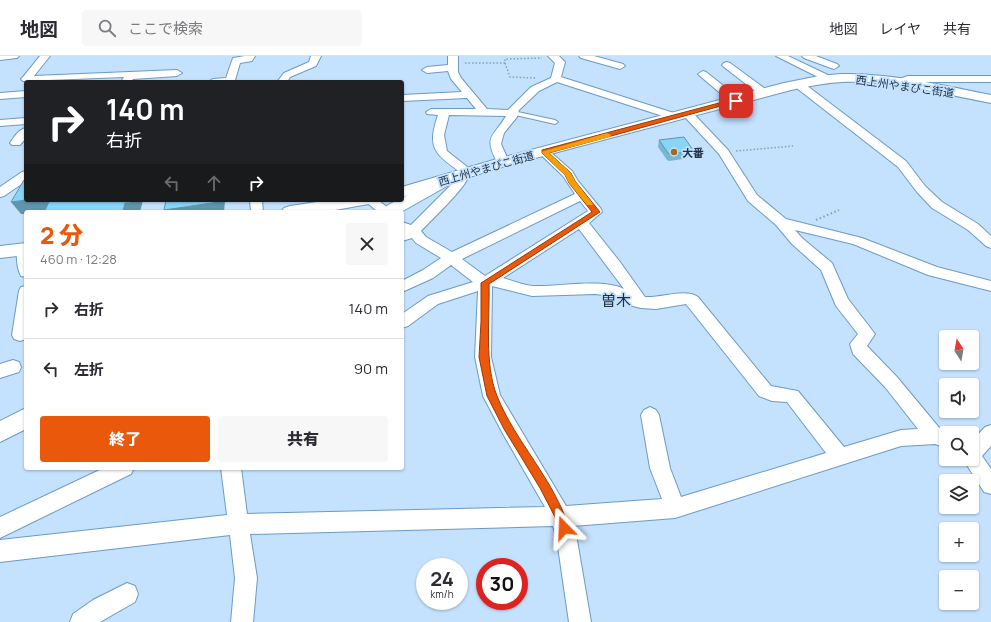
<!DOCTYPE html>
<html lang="ja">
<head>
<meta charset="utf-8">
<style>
  :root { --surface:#fff; --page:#f7f7f7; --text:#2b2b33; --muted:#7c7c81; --line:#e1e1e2; --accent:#ea580c }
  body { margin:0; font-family:Manrope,"Noto Sans JP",sans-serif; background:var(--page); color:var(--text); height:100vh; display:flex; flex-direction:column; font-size:15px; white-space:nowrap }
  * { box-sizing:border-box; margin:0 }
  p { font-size:13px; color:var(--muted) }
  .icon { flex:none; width:22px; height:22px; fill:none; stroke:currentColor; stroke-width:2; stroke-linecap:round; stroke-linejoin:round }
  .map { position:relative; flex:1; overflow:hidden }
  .sheet { position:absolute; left:24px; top:154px; width:380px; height:260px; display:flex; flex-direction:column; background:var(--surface); border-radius:4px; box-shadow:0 1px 3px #0004 }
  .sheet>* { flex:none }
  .hud { position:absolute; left:24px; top:24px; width:380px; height:122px; border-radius:4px; box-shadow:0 1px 3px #0004; background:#202124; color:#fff; overflow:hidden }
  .needle { width:26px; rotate:349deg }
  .buttons { position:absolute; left:939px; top:274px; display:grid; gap:8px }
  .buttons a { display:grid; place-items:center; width:40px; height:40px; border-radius:4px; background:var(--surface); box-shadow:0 1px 3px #0004; font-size:20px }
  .speed { position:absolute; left:416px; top:502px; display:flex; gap:8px; font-size:20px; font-weight:700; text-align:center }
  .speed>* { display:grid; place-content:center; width:52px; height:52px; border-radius:50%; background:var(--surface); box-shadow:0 1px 3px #0004; line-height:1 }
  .speed small { font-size:10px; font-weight:400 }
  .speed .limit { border:6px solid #d22; background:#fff; color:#111 }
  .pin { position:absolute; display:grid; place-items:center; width:34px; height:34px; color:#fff; margin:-17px; border-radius:8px; box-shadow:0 2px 6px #0006 }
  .me { position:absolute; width:44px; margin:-22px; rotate:339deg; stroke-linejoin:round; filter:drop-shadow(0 0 3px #0008) }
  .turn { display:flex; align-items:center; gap:14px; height:84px; padding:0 16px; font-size:18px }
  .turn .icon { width:52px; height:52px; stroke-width:2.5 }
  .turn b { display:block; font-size:28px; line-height:34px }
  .lanes { display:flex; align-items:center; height:38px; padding:0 16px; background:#0003; justify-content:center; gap:20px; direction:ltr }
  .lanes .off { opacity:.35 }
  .round { display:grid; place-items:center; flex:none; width:42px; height:42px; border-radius:4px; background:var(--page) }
  .headline { display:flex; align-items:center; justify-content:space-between; height:68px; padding:0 16px }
  h1 { font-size:24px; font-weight:800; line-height:30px; color:var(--accent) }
  .button { display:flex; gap:8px; margin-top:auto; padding:8px 16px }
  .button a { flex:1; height:46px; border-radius:4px; background:var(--accent); color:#fff; font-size:16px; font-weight:800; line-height:46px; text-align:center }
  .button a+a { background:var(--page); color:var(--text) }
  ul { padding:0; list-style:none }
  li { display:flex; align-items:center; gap:12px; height:60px; padding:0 16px; border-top:1px solid var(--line) }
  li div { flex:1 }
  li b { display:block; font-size:15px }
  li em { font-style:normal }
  header { display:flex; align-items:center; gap:24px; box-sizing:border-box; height:56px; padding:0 20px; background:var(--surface); border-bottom:1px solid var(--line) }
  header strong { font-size:19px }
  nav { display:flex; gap:22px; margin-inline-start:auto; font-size:14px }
  .search { width:280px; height:36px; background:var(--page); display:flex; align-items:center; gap:10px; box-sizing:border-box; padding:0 14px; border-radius:4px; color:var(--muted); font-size:15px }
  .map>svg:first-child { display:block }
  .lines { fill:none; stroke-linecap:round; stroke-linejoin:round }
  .service-casing { stroke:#6b9ac6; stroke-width:2 }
  .minor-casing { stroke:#6b9ac6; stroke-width:2 }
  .tertiary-casing { stroke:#6b9ac6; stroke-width:2 }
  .trunk-casing { stroke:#6b9ac6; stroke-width:2 }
  .path-far1 { stroke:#869fb9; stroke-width:1.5; stroke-dasharray:1.5 2; stroke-linecap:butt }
  .path { stroke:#869fb9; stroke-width:2; stroke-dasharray:1.5 2.5; stroke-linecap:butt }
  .service { fill:#fff; fill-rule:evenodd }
  .minor { fill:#fff; fill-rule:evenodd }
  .tertiary { fill:#fff; fill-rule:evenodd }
  .trunk { fill:#fff; fill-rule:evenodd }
  .wall { fill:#75b7d4 }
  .shaded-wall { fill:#5f95ad }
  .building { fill:#88d5f7; stroke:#5f95ad }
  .route { fill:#ea580c; stroke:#983908 }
  .slow { fill:#f59e0b }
  .poi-dot { fill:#a06925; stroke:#c4e1fe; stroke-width:1.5 }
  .labels { text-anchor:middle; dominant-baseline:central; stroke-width:3.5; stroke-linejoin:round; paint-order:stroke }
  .far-street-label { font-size:11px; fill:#203346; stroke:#c4e1fe }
  .far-poi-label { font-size:11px; font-weight:bold; fill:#203346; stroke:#c4e1fe; text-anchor:start }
  .quarter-label { font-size:15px; fill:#203346; stroke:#c4e1fe }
</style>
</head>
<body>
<header>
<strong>地図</strong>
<div class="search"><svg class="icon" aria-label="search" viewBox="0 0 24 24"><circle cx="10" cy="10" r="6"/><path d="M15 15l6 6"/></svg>ここで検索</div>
<nav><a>地図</a><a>レイヤ</a><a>共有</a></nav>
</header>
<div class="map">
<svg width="991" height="566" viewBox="0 0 991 566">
  <rect width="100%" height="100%" fill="#c4e1fe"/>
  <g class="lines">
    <defs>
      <polygon id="service" points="513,55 555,64 558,66 555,68 511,58 511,56"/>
      <g id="minor">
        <polygon points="40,0 50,0 34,20 177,14 182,17 177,20 133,23 131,26 121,26 124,21 23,25 21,23 23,21"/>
        <polygon points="245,0 255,0 252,5 240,7 235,24 237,26 208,26 213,23 226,22 233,2"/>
        <polygon points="311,0 321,0 316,10 290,21 287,26 277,26 284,17 309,6"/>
        <path d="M 448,0 L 458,0 L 458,16 L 461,22 L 487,53 L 508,54 L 531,31 L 551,22 L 555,7 L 548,0 L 559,0 L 565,6 L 561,21 L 680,59 L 681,61 L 676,64 L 672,63 L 557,26 L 539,35 L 519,54 L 517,61 L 504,77 L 501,88 L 509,106 L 507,109 L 499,109 L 497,106 C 483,79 494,81 506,60 L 449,59 L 444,79 L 447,95 L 475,117 L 473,120 L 468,120 C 468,130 429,166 421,175 L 426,181 L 452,196 L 575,138 L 563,120 L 538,96 L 540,94 L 548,94 L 572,115 L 578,125 L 601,153 L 602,156 L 589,167 L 620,206 L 645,241 C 661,242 686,232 698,241 L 771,330 L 798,335 L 844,391 L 901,374 L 918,373 L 885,331 L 853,298 L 850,288 L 858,278 L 836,250 L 821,214 L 792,188 L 776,169 L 748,145 L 719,98 L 684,60 L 683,58 L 684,56 L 692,56 L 728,94 L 757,139 L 786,163 L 862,182 L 937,211 L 991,225 L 991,235 L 928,219 L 853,188 L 795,174 L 802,182 L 832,207 L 848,243 L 875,278 L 867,290 L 897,321 L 941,374 L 949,377 L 946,377 L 946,392 L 935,388 L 901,390 L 675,462 L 573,470 L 577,484 L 591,566 L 569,566 L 557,484 L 553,470 L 250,478 L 257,522 L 253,566 L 231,566 L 235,522 L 230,479 L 0,506 L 0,484 L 227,459 L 221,412 L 241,412 L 247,458 L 545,451 L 502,376 L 483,340 L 475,301 L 478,235 L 438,248 L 408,270 L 402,272 L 402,258 L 428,240 L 473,226 L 451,209 L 433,222 L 402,236 L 402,225 L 423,214 L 441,202 L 416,187 L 412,182 L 402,185 L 402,166 L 411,169 L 456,124 L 456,119 L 460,116 C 434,97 427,92 438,59 L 427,58 L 426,56 L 431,53 L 476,53 L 467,42 L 402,45 L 402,39 L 462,36 L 451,23 L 448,15 L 427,17 L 422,14 L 427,11 L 448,9 ZM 580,145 L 588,155 L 485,220 L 462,203 ZM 579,173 L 624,233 C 603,222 558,231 533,230 C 523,229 513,225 503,222 ZM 492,230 L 532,240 L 595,238 L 613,240 L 629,249 L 641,252 L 656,253 L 686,248 L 759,340 L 772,345 L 787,346 L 826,397 L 681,441 L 670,412 L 659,359 L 656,354 L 650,351 L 644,354 L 641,359 L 650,412 L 662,443 L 566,450 L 500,339 L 491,301 Z"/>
        <polygon points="579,0 594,0 623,8 625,10 620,13 581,2"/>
        <polygon points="776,0 788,0 832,21 834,23 829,26 826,25"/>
        <polygon points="802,0 816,0 837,8 839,10 834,13 831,12 804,2"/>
        <polygon points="727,6 730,7 768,35 769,37 768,39 760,39 724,11 722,9 724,7"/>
        <polygon points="703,15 706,16 740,43 741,45 740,47 732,47 700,20 698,18"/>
        <polygon points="908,20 991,20 991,26 909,26 899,29 894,26 896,24"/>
        <polygon points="798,25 802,26 906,105 925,130 942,146 978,168 991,180 991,192 986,190 968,174 932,152 917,136 898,111 794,30 793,28 794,26"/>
        <polygon points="26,35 26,41 0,43 0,37"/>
        <polygon points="26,62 26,68 0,70 0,64"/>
        <path d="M 26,72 L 26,82 L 20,89 L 12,89 L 10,87 C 14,81 19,73 26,72 Z"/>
        <polygon points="26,115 26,125 4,140 0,141 0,131 22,116"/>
        <polygon points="250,144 262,144 263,156 251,156"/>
        <polygon points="364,144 378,144 393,156 378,156"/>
        <path d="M 24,188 L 26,189 L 26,221 L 21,220 C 17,213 15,196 19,190 Z"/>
        <polygon points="26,230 26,283 20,285 14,283 12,279 19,235 21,231"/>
        <polygon points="13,304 19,306 21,311 19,316 0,322 0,308"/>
        <polygon points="991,369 991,390 982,400 991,413 991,438 984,436 963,403 972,403 972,385 985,371"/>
        <polygon points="104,412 134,412 131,418 0,482 0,461"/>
        <polygon points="127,527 135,530 138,538 135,546 100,566 70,566 73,558 93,544"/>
      </g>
      <g id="tertiary">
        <polygon points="0,0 19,0 17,2 0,4"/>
        <path d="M 449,118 L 454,120 L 457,123 L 454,126 L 401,156 L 381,156 C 385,150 395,144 402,144 L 402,142 L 444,120 Z"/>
        <polygon points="26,352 26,373 0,386 0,365"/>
      </g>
      <g id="trunk">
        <path d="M 841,18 C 892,17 941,29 991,39 L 991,47 C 942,38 892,24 842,26 C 825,27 808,30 791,34 L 509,109 L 402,141 L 402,131 L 497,103 L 784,27 L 819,20 Z"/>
        <polygon points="330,144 372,144 369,148 363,149 324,156 281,156 284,152 290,150"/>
        <polygon points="26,187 26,199 0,202 0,190"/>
      </g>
    </defs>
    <use href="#service" class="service-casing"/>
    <use href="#minor" class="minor-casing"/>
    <use href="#tertiary" class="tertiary-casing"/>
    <use href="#trunk" class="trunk-casing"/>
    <g class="path-far1">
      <polyline points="465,7 505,7 505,3 542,2"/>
      <polyline points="505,7 510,21 536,22"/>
      <polyline points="736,95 793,90"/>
    </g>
    <polyline class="path" points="816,164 839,154"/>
    <use href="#service" class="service"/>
    <use href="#minor" class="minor"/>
    <use href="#tertiary" class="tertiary"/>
    <use href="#trunk" class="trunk"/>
  </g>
  <polygon class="wall" points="659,84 693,94 691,101 684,102 683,103 669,105 667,104 658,91"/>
  <g class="shaded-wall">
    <polygon points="26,144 54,144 62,153 41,156 26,156 26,158 21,158 11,146"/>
    <polygon points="131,144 143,144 140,156 116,156 125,147"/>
    <polygon points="219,144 225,144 225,145 224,156 166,156 164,154"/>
  </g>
  <g class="building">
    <polygon points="684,81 693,94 684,95 685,96 671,98 668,97 659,84"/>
    <polygon points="24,124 26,124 26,144 11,146"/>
    <polygon points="50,144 131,144 130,147 125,147 123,155 116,156 44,156"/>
    <polygon points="166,144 219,144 219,146 164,154"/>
  </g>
  <path class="route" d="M 734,43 L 739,45 L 549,97 L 571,117 L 575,125 L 600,156 L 489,228 C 490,264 484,307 497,340 C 516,387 554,423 569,472 L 568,476 L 564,477 L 559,476 L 555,461 L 540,432 L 504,373 L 487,340 L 479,301 L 481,266 L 481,227 L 592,156 L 569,127 L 565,119 L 542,97 L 542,94 Z"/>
  <polygon class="slow" points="607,77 611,79 610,81 549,97 571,117 575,125 593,148 592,149 587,149 569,127 565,119 541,96"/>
  <circle class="poi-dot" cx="674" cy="96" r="4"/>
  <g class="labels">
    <g class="far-street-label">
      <text transform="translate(905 30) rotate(8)">西上州やまびこ街道</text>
      <text transform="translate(486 112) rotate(-16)">西上州やまびこ街道</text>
    </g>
    <g class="far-poi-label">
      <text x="682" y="96">大番</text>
    </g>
    <g class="quarter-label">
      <text x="616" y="244">曽木</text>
    </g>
  </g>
</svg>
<div class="buttons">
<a><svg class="needle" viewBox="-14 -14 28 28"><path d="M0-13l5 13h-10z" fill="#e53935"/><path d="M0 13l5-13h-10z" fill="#7c7c81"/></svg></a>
<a><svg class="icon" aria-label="sound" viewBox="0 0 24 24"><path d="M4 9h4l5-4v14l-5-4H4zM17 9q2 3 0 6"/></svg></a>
<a><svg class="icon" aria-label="search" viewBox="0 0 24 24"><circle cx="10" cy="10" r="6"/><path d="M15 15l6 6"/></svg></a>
<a><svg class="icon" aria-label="layers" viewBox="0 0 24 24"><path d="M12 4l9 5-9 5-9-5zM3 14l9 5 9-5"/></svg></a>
<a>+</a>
<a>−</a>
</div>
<div class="speed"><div>24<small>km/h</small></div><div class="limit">30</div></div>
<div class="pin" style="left:736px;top:45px;background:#d93025"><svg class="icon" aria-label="arrive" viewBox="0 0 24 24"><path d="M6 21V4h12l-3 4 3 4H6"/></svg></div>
<svg class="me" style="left:564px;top:472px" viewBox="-20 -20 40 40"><path d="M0-17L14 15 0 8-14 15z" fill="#ea580c" stroke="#fff" stroke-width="4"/></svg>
<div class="hud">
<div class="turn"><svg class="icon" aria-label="right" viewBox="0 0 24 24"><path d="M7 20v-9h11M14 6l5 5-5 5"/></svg><div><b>140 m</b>右折</div></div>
<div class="lanes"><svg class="icon off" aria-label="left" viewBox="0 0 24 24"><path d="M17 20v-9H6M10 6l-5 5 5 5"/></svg><svg class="icon off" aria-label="ahead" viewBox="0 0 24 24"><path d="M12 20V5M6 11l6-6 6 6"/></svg><svg class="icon" aria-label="right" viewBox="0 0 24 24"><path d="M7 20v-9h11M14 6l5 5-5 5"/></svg></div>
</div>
<section class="sheet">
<div class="headline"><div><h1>2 分</h1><p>460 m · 12:28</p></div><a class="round"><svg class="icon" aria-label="close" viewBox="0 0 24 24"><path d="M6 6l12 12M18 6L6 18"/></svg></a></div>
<ul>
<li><svg class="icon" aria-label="right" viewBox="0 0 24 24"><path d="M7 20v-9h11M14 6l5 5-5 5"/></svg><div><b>右折</b></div><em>140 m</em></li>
<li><svg class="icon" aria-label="left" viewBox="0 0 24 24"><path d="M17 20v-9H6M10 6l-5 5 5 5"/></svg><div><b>左折</b></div><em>90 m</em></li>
</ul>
<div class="button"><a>終了</a><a>共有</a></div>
</section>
</div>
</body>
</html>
